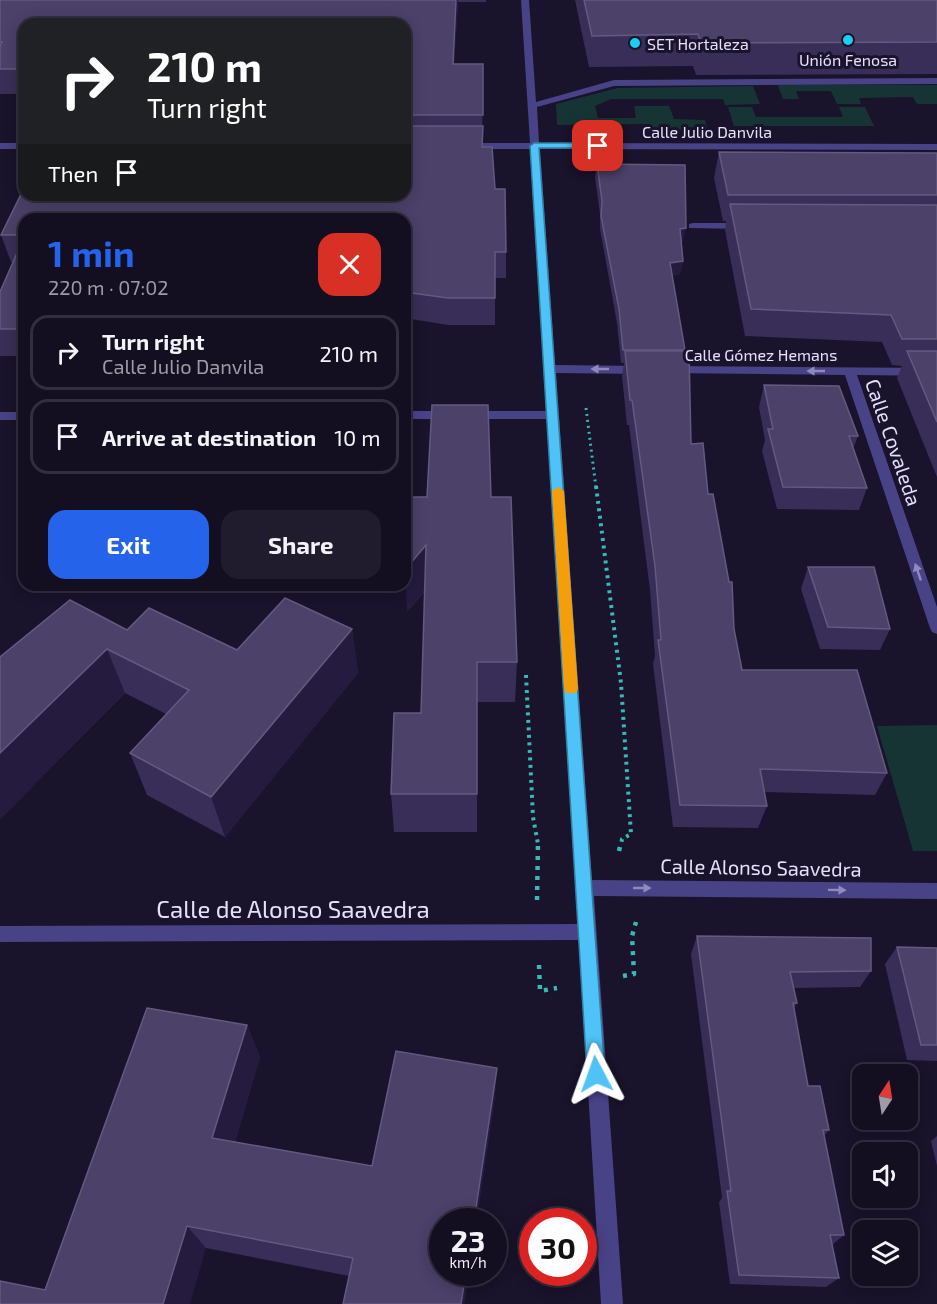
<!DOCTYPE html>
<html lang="en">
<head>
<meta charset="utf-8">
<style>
  :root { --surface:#130e20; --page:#201c2d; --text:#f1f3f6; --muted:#9d9ca5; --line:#322e3e; --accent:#2563eb }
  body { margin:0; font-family:"Exo 2",sans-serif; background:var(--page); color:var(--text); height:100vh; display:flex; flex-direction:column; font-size:22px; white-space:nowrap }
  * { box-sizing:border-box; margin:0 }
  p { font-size:20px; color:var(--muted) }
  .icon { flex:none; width:33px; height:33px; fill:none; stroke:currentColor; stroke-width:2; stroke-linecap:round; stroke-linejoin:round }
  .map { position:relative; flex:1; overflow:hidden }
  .drawer { position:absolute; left:18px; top:213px; width:393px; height:378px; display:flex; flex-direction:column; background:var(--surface); border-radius:18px; box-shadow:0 3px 15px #0003,0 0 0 2px var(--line) }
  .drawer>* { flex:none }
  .guide { position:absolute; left:18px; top:18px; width:393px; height:183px; border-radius:18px; box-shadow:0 3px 15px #0003,0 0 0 2px var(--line); background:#202124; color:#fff; overflow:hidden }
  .needle { width:39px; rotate:12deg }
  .buttons { position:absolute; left:852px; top:1064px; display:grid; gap:12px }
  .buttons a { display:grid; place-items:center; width:66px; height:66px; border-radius:12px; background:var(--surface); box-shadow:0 3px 15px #0003,0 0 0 2px var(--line); font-size:30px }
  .speed { position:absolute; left:429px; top:1208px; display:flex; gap:12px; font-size:30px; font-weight:700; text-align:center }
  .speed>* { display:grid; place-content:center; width:78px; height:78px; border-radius:50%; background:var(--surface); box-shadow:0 3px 15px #0003,0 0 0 2px var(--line); line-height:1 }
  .speed small { font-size:15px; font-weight:400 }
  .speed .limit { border:9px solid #d22; background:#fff; color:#111 }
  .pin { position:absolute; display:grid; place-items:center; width:51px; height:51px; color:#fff; margin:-26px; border-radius:12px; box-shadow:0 3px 9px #0006 }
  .me { position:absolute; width:66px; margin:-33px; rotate:356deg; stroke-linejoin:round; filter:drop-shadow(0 0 4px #0008) }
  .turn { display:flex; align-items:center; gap:21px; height:126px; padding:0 30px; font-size:27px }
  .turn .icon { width:78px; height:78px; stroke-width:2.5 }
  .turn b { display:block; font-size:42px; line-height:51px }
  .then { display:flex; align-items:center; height:57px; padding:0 30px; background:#0003; gap:12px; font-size:22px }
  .round { display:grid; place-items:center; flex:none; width:63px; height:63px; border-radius:18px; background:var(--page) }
  .summary { display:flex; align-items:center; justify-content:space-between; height:102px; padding:0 30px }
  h1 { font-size:36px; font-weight:700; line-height:45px; color:var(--accent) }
  .primary-button { display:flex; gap:12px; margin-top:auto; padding:12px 30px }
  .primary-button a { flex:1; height:69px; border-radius:18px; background:var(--accent); color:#fff; font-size:24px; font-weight:700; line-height:69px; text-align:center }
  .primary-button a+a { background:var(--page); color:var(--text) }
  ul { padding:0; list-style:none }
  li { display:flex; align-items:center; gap:18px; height:75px; margin:0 12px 9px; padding:0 18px; border:3px solid var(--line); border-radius:18px }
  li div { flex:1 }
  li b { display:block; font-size:22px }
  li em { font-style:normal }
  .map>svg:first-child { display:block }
  .green { fill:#173435 }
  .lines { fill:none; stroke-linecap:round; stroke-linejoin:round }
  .path-far2 { stroke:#3ab7b6; stroke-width:3; stroke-dasharray:2 4; stroke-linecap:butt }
  .path-far1 { stroke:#3ab7b6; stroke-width:4; stroke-dasharray:3 4.5; stroke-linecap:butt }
  .path { stroke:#3ab7b6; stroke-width:4.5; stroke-dasharray:4 6; stroke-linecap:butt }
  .minor { fill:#484287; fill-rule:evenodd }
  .wall { fill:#392e57 }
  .shaded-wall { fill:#241b3e }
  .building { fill:#4b4169; stroke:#645a80; stroke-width:1.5 }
  .oneway { fill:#8f89bc }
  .route { fill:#4fc3f7; stroke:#337fa1; stroke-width:1.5 }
  .slow { fill:#f59e0b }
  .poi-dot { fill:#19cef0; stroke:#19132b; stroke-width:2 }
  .labels { text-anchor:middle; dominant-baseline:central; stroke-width:6; stroke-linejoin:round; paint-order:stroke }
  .far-poi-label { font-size:16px; fill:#e5e0fd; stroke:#19132b; text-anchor:start }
  .far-street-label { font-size:16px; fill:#e5e0fd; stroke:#19132b }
  .street-label { font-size:20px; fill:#e5e0fd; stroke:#19132b }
  .near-street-label { font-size:24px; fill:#e5e0fd; stroke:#19132b }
</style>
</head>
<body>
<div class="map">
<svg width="937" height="1304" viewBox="0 0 937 1304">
  <rect width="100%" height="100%" fill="#19132b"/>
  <g class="green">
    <polygon points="937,85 937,104 917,104 913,97 859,98 861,104 837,104 831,91 796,91 799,99 783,99 778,85"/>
    <polygon points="753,86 760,104 725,105 723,99 611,99 595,106 598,118 636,118 634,106 669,106 674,119 705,120 708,130 647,130 646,124 557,125 556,104 618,88"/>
    <polygon points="728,107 752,107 756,117 843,117 839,107 865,107 874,126 734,126"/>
    <polygon points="937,725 937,851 913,851 877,726"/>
  </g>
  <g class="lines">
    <polyline class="path-far2" points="586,408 596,488"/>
    <g class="path-far1">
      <polyline points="596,486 621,683 631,834 622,839 621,844"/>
      <polyline points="526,675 533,817 538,844"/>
    </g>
    <g class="path">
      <polyline points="619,851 621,842"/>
      <polyline points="537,900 538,842"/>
      <polyline points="539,965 540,991 557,988"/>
      <polyline points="623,976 634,974 632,936 636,922"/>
    </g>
    <g class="minor">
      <polygon points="521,0 529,0 536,102 614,80 937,78 937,84 614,86 537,107 539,143 937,144 937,150 540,149 555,365 643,366 649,370 643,374 556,373 592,880 937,883 937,899 594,896 623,1304 601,1304 579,940 0,942 0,926 578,924 547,419 405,419 405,411 546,411 530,149 462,149 457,146 462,143 530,143"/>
      <rect x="0" y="143" width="24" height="6"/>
      <polygon points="693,223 745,223 750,226 745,229 689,228 689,224"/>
      <polygon points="670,366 937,368 937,376 857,375 937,607 937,634 932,632 930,628 845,375 666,373 666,367"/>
      <rect x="0" y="412" width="24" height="8"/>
    </g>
  </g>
  <g class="wall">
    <polygon points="0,0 486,0 486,2 458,2 454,64 483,64 482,147 492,147 495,189 505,189 506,252 506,278 495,278 495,325 448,325 405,318 405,219 24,219 24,356 0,356 0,292 13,262 11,262 1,235 24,188 24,195 405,195 405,24 24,24 24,94 0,94"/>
    <polygon points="575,0 937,0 937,74 696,75 693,66 589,67"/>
    <polygon points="719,152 937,153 937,477 897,378 902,366 892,365 882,342 745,336 725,230 726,221 723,221 714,178"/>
    <polygon points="597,164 683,242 681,242 683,261 680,274 672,276 685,350 691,444 708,494 742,670 887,773 875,795 764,792 767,806 758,828 673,827 653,664 655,656 650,590 629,425 627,425 622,376 624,363 621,363 617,323 600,229 600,214 595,177"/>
    <polygon points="764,385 858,436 853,449 867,488 859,510 777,509 762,451 765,440 759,407"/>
    <polygon points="491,497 517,662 515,702 477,702 477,832 394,832 391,794 421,713 425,591 407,612"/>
    <polygon points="808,567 890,629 880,650 820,649 801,589"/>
    <polygon points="352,629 358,673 225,837 147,795 130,753 166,714 125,693 0,819 0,656 127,630 237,650"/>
    <polygon points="697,936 871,971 860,987 794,988 797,1003 794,1008 808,1086 829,1130 824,1136 844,1235 832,1245 839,1278 826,1287 730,1284 719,1202 722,1198 691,954"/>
    <polygon points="897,947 937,948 937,1061 907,1060 885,964"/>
    <polygon points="247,1025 260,1057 235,1142 372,1166 495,1098 442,1272 469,1272 464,1304 349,1276 206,1248 45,1290"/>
    <polygon points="937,1136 937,1166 931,1141"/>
  </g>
  <g class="shaded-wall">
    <polygon points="456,0 458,0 458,2 453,88 453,64"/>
    <polygon points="686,228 683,242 678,243 680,229"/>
    <polygon points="683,261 680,274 668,277 670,263"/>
    <polygon points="426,545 428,587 407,612 405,570"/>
    <polygon points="352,629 358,673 225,837 211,797"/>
    <polygon points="107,649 125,693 0,819 0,753"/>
    <polygon points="247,1025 260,1057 228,1165 212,1138"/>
    <polygon points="497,1068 495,1098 477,1221 474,1221"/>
    <polygon points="187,1226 206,1248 190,1304 163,1304"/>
    <polygon points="466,1272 469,1272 464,1304 461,1304"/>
  </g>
  <g class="building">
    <polygon points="0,0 456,0 453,64 483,64 483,115 405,115 405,24 24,24 24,69 0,69 0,46 2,42 0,42"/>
    <polygon points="584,0 937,0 937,42 701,43 698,34 592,36"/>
    <polygon points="405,126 483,126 482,147 492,147 495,189 505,189 506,252 495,252 495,298 448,298 405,292 405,219 24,219 24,235 1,235 24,188 24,195 405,195"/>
    <polygon points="719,152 937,153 937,195 728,195"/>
    <polygon points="597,164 685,165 686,228 680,229 683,261 670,263 685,350 623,350 619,309 601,216 602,201"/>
    <polygon points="730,204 937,205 937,339 902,339 891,315 751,309"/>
    <polygon points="24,237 24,329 0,329 0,292"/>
    <polygon points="625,351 689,351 691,444 703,443 708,494 713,494 729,582 732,582 734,629 742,670 857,670 887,773 760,769 767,806 680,805 658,640 661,640 655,566 632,400 630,400"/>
    <polygon points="907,351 937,351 937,422"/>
    <polygon points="764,385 839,386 858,436 849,436 867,488 783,487 768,429 773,429"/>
    <polygon points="432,405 488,405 491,497 511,497 517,662 477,662 477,794 391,794 394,713 421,713 426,545 405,570 405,566 409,497 427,497"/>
    <polygon points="808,567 874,567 890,629 828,627"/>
    <polygon points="285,598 352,629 211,797 130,753 189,690 107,649 0,753 0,657 70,600 127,630 149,608 237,650"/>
    <polygon points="697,936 871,938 871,971 790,972 797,1003 793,1003 808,1086 820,1086 829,1130 823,1130 844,1235 830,1235 839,1278 739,1275 727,1191 731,1191"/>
    <polygon points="897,947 937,948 937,1045 921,1045"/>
    <polygon points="147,1008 247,1025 212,1138 372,1166 396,1051 497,1068 474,1221 442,1221 442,1272 466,1272 461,1304 343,1304 353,1258 187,1226 163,1304 0,1304 0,1281 45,1290"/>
  </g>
  <defs><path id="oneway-solid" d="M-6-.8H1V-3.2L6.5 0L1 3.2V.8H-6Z" transform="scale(1.5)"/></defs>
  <g class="oneway">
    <use href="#oneway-solid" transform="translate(600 369) rotate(-180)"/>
    <use href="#oneway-solid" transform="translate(816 371) rotate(-180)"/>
    <use href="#oneway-solid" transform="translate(918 572) rotate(-109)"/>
    <use href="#oneway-solid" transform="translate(642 888)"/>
    <use href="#oneway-solid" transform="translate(837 890) rotate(1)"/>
  </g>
  <polygon class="route" points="598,143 601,144 601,148 539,148 605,1074 603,1080 596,1083 590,1080 587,1074 530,146 534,143"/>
  <polygon class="slow" points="558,487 564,491 578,689 576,693 566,693 564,689 552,491"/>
  <g class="poi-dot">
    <circle cx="848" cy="40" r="6"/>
    <circle cx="635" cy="43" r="6"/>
  </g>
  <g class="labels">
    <g class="far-poi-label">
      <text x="647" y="43">SET Hortaleza</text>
      <text x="848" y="59" text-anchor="middle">Unión Fenosa</text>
    </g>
    <g class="far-street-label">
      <text x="707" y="131">Calle Julio Danvila</text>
      <text x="761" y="354">Calle Gómez Hemans</text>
    </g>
    <g class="street-label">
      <text transform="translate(894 442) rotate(71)">Calle Covaleda</text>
      <text transform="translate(761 867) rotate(1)">Calle Alonso Saavedra</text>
    </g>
    <g class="near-street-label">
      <text x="293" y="908">Calle de Alonso Saavedra</text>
    </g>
  </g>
</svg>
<div class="buttons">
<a><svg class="needle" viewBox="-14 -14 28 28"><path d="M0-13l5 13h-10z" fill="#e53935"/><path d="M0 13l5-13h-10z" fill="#9d9ca5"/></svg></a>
<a><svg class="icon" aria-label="sound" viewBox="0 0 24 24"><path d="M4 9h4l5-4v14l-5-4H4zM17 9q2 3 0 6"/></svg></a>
<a><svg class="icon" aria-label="layers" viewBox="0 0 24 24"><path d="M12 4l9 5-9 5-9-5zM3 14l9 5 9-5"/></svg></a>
</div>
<div class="speed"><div>23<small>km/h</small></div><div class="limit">30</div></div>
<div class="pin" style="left:598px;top:146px;background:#d93025"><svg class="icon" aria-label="arrive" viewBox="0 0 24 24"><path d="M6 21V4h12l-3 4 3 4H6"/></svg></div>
<svg class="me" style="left:596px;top:1074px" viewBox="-20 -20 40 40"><path d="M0-17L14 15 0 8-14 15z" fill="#4fc3f7" stroke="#fff" stroke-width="4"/></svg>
<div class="guide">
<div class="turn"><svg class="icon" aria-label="right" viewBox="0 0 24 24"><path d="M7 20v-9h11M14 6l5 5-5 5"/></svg><div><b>210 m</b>Turn right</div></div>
<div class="then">Then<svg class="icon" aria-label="arrive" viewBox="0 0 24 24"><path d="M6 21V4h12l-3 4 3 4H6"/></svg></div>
</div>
<section class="drawer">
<div class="summary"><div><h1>1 min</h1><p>220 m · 07:02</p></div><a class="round" style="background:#d93025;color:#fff"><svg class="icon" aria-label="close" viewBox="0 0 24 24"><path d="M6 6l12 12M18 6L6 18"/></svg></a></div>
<ul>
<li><svg class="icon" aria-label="right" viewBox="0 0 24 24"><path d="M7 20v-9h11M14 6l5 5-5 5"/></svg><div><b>Turn right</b><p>Calle Julio Danvila</p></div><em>210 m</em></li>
<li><svg class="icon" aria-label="arrive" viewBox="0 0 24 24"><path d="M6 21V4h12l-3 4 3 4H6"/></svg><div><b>Arrive at destination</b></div><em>10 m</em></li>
</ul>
<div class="primary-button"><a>Exit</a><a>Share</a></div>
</section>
</div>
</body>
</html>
